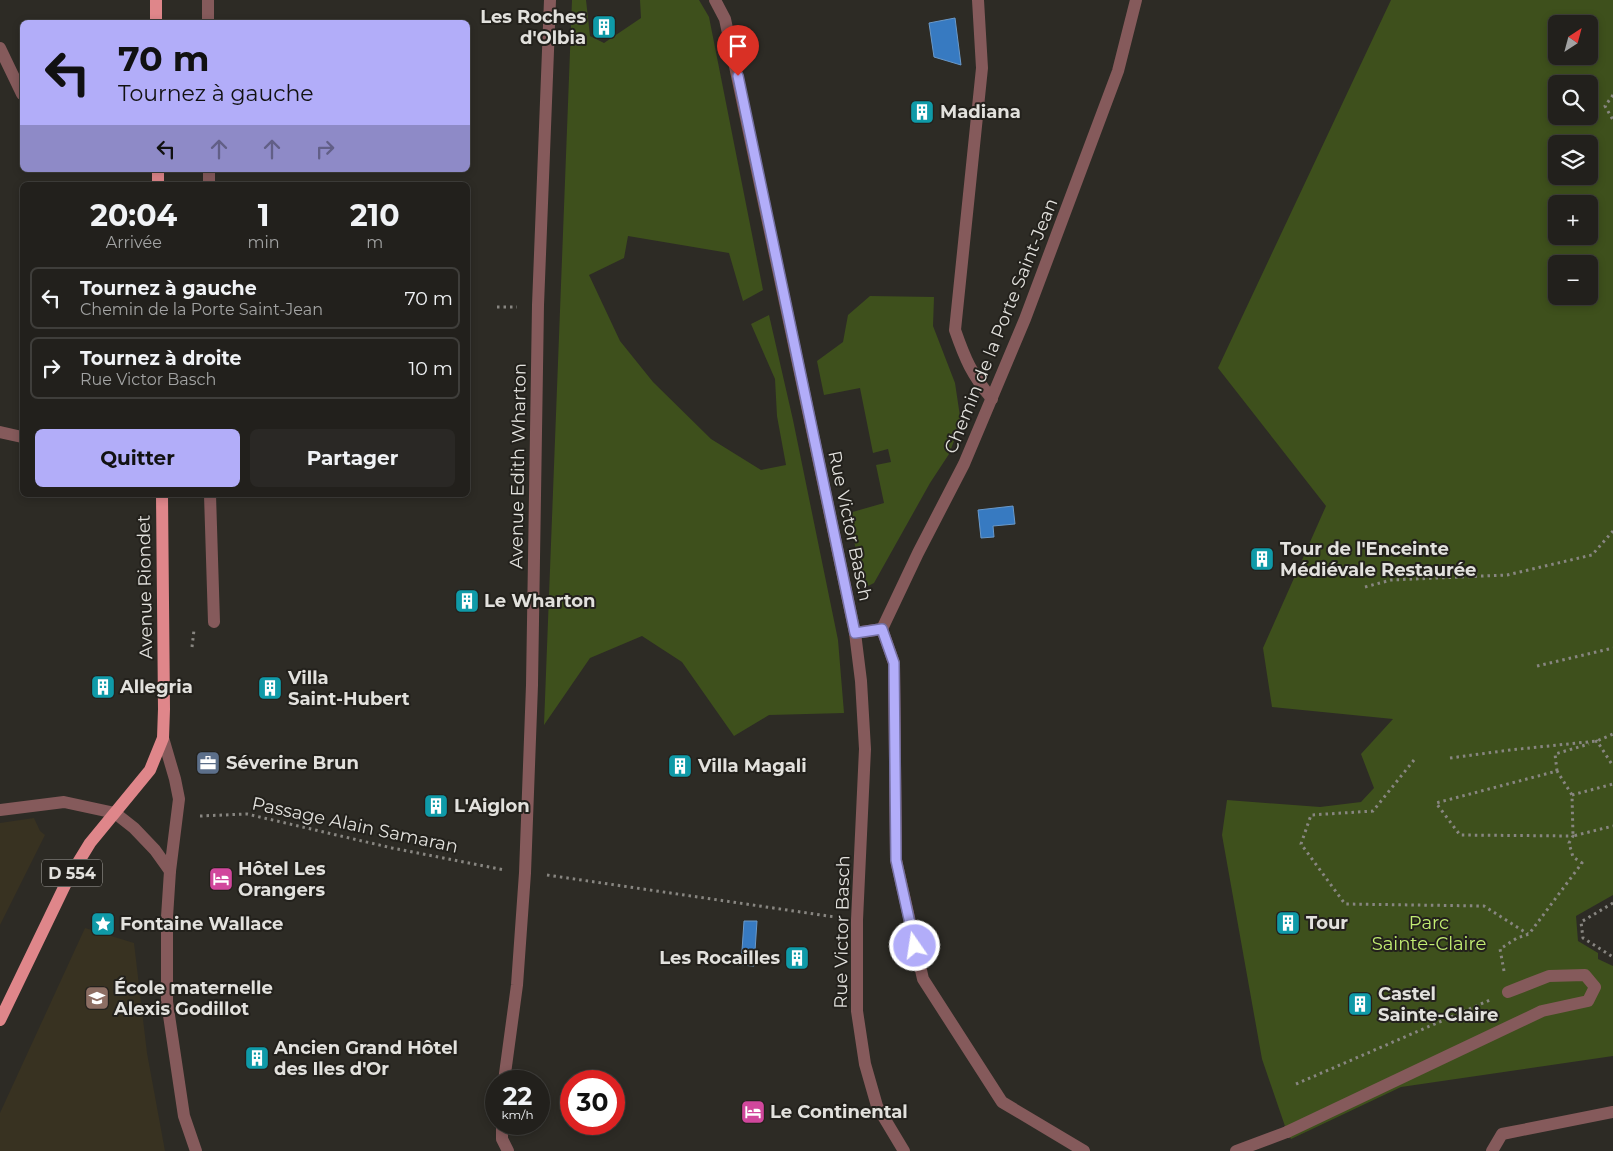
<!DOCTYPE html>
<html lang="fr">
<head>
<meta charset="utf-8">
<style>
  :root { --surface:#22201c; --page:#2a2825; --text:#f1f3f6; --muted:#a2a3a3; --line:#3f3e3b; --accent:#b2adf9 }
  body { margin:0; font-family:Montserrat,sans-serif; background:var(--page); color:var(--text); height:100vh; display:flex; flex-direction:column; font-size:19px; white-space:nowrap }
  * { box-sizing:border-box; margin:0 }
  p { font-size:16px; color:var(--muted) }
  .icon { flex:none; width:28px; height:28px; fill:none; stroke:currentColor; stroke-width:2; stroke-linecap:round; stroke-linejoin:round }
  .map { position:relative; flex:1; overflow:hidden }
  .details { position:absolute; left:20px; top:182px; width:450px; height:315px; display:flex; flex-direction:column; background:var(--surface); border-radius:8px; box-shadow:0 2px 8px #0003,0 0 0 1px var(--line) }
  .details>* { flex:none }
  .guide { position:absolute; left:20px; top:20px; width:450px; height:152px; border-radius:8px; box-shadow:0 2px 8px #0003,0 0 0 1px var(--line); background:#b2adf9; color:#111; overflow:hidden }
  .needle { width:32px; rotate:36deg }
  .tools { position:absolute; left:1548px; top:15px; display:grid; gap:10px }
  .tools a { display:grid; place-items:center; width:50px; height:50px; border-radius:8px; background:var(--surface); box-shadow:0 2px 8px #0003,0 0 0 1px var(--line); font-size:25px }
  .speed { position:absolute; left:485px; top:1070px; display:flex; gap:10px; font-size:25px; font-weight:700; text-align:center }
  .speed>* { display:grid; place-content:center; width:65px; height:65px; border-radius:50%; background:var(--surface); box-shadow:0 2px 8px #0003,0 0 0 1px var(--line); line-height:1 }
  .speed small { font-size:12px; font-weight:400 }
  .speed .limit { border:8px solid #d22; background:#fff; color:#111 }
  .pin { position:absolute; display:grid; place-items:center; width:42px; height:42px; color:#fff; margin:-51px -21px; border-radius:50% 50% 50% 0; rotate:-45deg; box-shadow:0 0 5px #0007 }
  .pin .icon { rotate:45deg }
  .me { position:absolute; width:55px; margin:-28px; rotate:347deg; stroke-linejoin:round; filter:drop-shadow(0 0 4px #0008) }
  .turn { display:flex; align-items:center; gap:18px; height:105px; padding:0 15px; font-size:22px }
  .turn .icon { width:65px; height:65px; stroke-width:2.5 }
  .turn b { display:block; font-size:35px; line-height:42px }
  .lanes { display:flex; align-items:center; height:48px; padding:0 15px; background:#0003; justify-content:center; gap:25px; direction:ltr }
  .lanes .off { opacity:.35 }
  .eta { display:flex; justify-content:space-evenly; align-items:center; height:85px; text-align:center }
  .eta b { font-size:30px; font-weight:700; line-height:35px }
  .primary-button { display:flex; gap:10px; margin-top:auto; padding:10px 15px }
  .primary-button a { flex:1; height:58px; border-radius:8px; background:var(--accent); color:#111; font-size:20px; font-weight:700; line-height:58px; text-align:center }
  .primary-button a+a { background:var(--page); color:var(--text) }
  ul { padding:0; list-style:none }
  li { display:flex; align-items:center; gap:15px; height:62px; margin:0 10px 8px; padding:0 5px; border:2px solid var(--line); border-radius:8px }
  li div { flex:1 }
  li b { display:block; font-size:19px }
  li em { font-style:normal }
  .map>svg:first-child { display:block }
  .education { fill:#383221 }
  .green { fill:#3e501c; fill-rule:evenodd }
  .water { fill:#377ac1; stroke:#6a99c9 }
  .lines { fill:none; stroke-linecap:round; stroke-linejoin:round }
  .path { stroke:#888681; stroke-width:3; stroke-dasharray:2.5 4; stroke-linecap:butt }
  .service { stroke:#855a5b; stroke-width:12 }
  .minor { stroke:#855a5b; stroke-width:12 }
  .primary { stroke:#df868a; stroke-width:12 }
  .route-casing { stroke:#7470a2; stroke-width:12 }
  .route { stroke:#b2adf9; stroke-width:9 }
  .labels { text-anchor:middle; dominant-baseline:central; stroke-width:4; stroke-linejoin:round; paint-order:stroke }
  .shield { fill:#23211c; stroke:#a9a7a3; stroke-width:1 }
  .shield-label { font-size:16px; font-weight:bold; fill:#e2e1dd }
  .poi-label { font-size:18px; font-weight:bold; fill:#e2e1dd; stroke:#23211c; text-anchor:start }
  .street-label { font-size:18px; fill:#e2e1dd; stroke:#23211c }
  .park-label { font-size:18px; fill:#c2ed72; stroke:#23211c }
</style>
</head>
<body>
<div class="map">
<svg width="1613" height="1151" viewBox="0 0 1613 1151">
  <rect width="100%" height="100%" fill="#2d2b25"/>
  <g class="education">
    <polygon points="34,818 40,831 45,835 0,925 0,823"/>
    <polygon points="85,928 134,943 147,1053 165,1151 0,1151 0,1113"/>
  </g>
  <g class="green">
    <polygon points="572,0 586,0 590,36 604,43 641,18 640,0 699,0 709,17 763,290 743,301 729,253 628,236 624,258 589,275 620,341 653,382 711,439 761,470 786,465 777,416 775,379 751,324 769,315 793,420 838,640 844,713 769,715 734,736 682,662 642,636 590,658 544,725"/>
    <path d="M 1391,0 L 1613,0 L 1613,895 L 1576,916 L 1578,941 L 1598,953 L 1598,959 L 1613,966 L 1613,1056 L 1401,1087 L 1291,1139 L 1287,1132 L 1262,1059 L 1222,835 L 1227,800 L 1320,807 L 1361,802 L 1374,788 L 1361,754 L 1393,719 L 1272,707 L 1263,648 L 1326,506 L 1218,368 ZM 1556,24 L 1589,24 L 1589,56 L 1556,56 ZM 1556,84 L 1589,84 L 1589,116 L 1556,116 ZM 1556,144 L 1589,144 L 1589,176 L 1556,176 ZM 1556,204 L 1589,204 L 1589,236 L 1556,236 ZM 1556,264 L 1589,264 L 1589,296 L 1556,296 Z"/>
    <polygon points="870,296 934,297 933,326 955,383 961,423 949,454 930,483 874,583 866,587 862,583 849,513 884,503 876,465 891,462 888,449 873,453 860,388 824,395 817,361 843,342 848,315"/>
  </g>
  <g class="water">
    <polygon points="955,18 961,65 934,57 929,23"/>
    <polygon points="1013,506 1015,524 993,526 994,537 981,538 978,510"/>
    <polygon points="744,921 757,921 754,966 741,965"/>
  </g>
  <g class="lines">
    <g class="path">
      <polyline points="1613,95 1605,106 1613,120"/>
      <polyline points="497,307 517,307"/>
      <polyline points="1365,587 1391,580 1507,575 1592,555 1613,531"/>
      <polyline points="192,647 194,630"/>
      <polyline points="1537,666 1613,648"/>
      <polyline points="1595,742 1597,741 1613,766"/>
      <polyline points="1450,758 1510,750 1597,741 1613,734"/>
      <polyline points="1414,760 1373,811 1311,815 1301,844 1345,904 1484,906 1528,934"/>
      <polyline points="1557,771 1555,754 1589,744"/>
      <polyline points="1572,795 1613,784"/>
      <polyline points="486,812 506,812"/>
      <polyline points="200,816 247,814 392,848 505,870"/>
      <polyline points="547,875 835,917"/>
      <polyline points="1613,903 1581,922 1583,938 1613,957"/>
      <polyline points="1504,971 1500,949 1517,938 1529,934 1582,863 1573,857 1569,843 1573,836 1460,835 1436,803 1557,771 1572,795 1573,836 1613,826"/>
      <polyline points="1296,1084 1490,1000"/>
    </g>
    <g class="service">
      <polyline points="1287,1132 1542,1011 1588,1001 1595,987 1585,975 1549,976 1508,992"/>
      <polyline points="1492,1151 1502,1134 1613,1112"/>
    </g>
    <g class="minor">
      <polyline points="208,0 208,22"/>
      <polyline points="715,0 725,19 855,633 861,681 865,749 857,920 857,1011 865,1064 877,1106 904,1151"/>
      <path d="M 978,0 L 982,68 L 955,330 C 965,359 972,375 992,399"/>
      <polyline points="0,48 22,94"/>
      <polyline points="209,170 209,185"/>
      <polyline points="0,432 22,437"/>
      <polyline points="210,495 214,622"/>
      <polyline points="882,629 894,663 896,860 923,979 1002,1102 1084,1151"/>
      <polyline points="855,633 882,629 918,553 964,464 1025,319 1118,71 1136,0"/>
      <polyline points="163,738 175,779 179,799 170,871 167,917 167,1002 184,1116 196,1151"/>
      <polyline points="0,810 64,802 115,813 134,828 155,850 170,871"/>
      <polyline points="504,1081 517,985 525,873 532,685 538,305 550,0"/>
      <polyline points="502,1124 502,1139 508,1151"/>
      <polyline points="1236,1151 1287,1132"/>
    </g>
    <g class="primary">
      <polyline points="156,0 156,22"/>
      <polyline points="158,170 158,185"/>
      <polyline points="0,1020 68,879 90,843 150,770 163,738 164,709 162,495"/>
    </g>
  </g>
  <g class="lines">
    <defs>
      <polyline id="route" points="738,76 855,633 882,629 894,663 896,860 915,946"/>
    </defs>
    <use href="#route" class="route-casing"/>
    <use href="#route" class="route"/>
  </g>
  <defs>
    <symbol id="building-square" viewBox="-11 -11 22 22"><rect x="-9" y="-9" width="18" height="18" rx="4" fill="#0f9aa8" stroke="#23211c"/><path d="M-4-6H4V6H1V3H-1V6H-4ZM-2.5-4.3h1.7v1.8h-1.7ZM.8-4.3h1.7v1.8H.8ZM-2.5-1h1.7V.8h-1.7ZM.8-1h1.7V.8H.8Z" fill="#fff"/></symbol>
    <symbol id="office-square" viewBox="-11 -11 22 22"><rect x="-9" y="-9" width="18" height="18" rx="4" fill="#5c6f8a" stroke="#23211c"/><path d="M-6-3h4V-5.5h4V-3h4V5H-6ZM-1-4.5V-3h2v-1.5ZM-6 0V1H6V0Z" fill="#fff"/></symbol>
    <symbol id="hotel-square" viewBox="-11 -11 22 22"><rect x="-9" y="-9" width="18" height="18" rx="4" fill="#d1479c" stroke="#23211c"/><path d="M-6-4.5h1.5V1H6V5H4.5V3h-9V5H-6ZM-4 0a1.8 1.8 0 1 1 3.6 0ZM.5 0V-2.5h3Q6-2.5 6 0Z" fill="#fff"/></symbol>
    <symbol id="sight-square" viewBox="-11 -11 22 22"><rect x="-9" y="-9" width="18" height="18" rx="4" fill="#0f9aa8" stroke="#23211c"/><path d="M0-6L1.8-2.2L6-1.7L2.9 1.2L3.7 5.4L0 3.3L-3.7 5.4L-2.9 1.2L-6-1.7L-1.8-2.2Z" fill="#fff"/></symbol>
    <symbol id="school-square" viewBox="-11 -11 22 22"><rect x="-9" y="-9" width="18" height="18" rx="4" fill="#8d6e63" stroke="#23211c"/><path d="M0-5L7-2L0 1L-7-2ZM-4 1L0 2.5L4 1V4Q0 6-4 4Z" fill="#fff"/></symbol>
  </defs>
  <g fill-rule="evenodd">
    <use href="#building-square" x="590" y="13" width="28" height="28"/>
    <use href="#building-square" x="908" y="98" width="28" height="28"/>
    <use href="#building-square" x="1248" y="545" width="28" height="28"/>
    <use href="#building-square" x="453" y="587" width="28" height="28"/>
    <use href="#building-square" x="89" y="673" width="28" height="28"/>
    <use href="#building-square" x="256" y="674" width="28" height="28"/>
    <use href="#office-square" x="194" y="749" width="28" height="28"/>
    <use href="#building-square" x="666" y="752" width="28" height="28"/>
    <use href="#building-square" x="422" y="792" width="28" height="28"/>
    <use href="#hotel-square" x="207" y="865" width="28" height="28"/>
    <use href="#building-square" x="1274" y="909" width="28" height="28"/>
    <use href="#sight-square" x="89" y="910" width="28" height="28"/>
    <use href="#building-square" x="783" y="944" width="28" height="28"/>
    <use href="#school-square" x="83" y="984" width="28" height="28"/>
    <use href="#building-square" x="1346" y="990" width="28" height="28"/>
    <use href="#building-square" x="243" y="1044" width="28" height="28"/>
    <use href="#hotel-square" x="739" y="1098" width="28" height="28"/>
  </g>
  <g class="labels">
    <rect class="shield" x="42" y="859.5" width="60" height="27" rx="4"/>
    <g class="shield-label">
      <text x="72" y="873">D 554</text>
    </g>
    <g class="poi-label">
      <text x="586" y="17" text-anchor="end">Les Roches<tspan x="586" dy="21">d'Olbia</tspan></text>
      <text x="940" y="112">Madiana</text>
      <text x="1280" y="549">Tour de l'Enceinte<tspan x="1280" dy="21">Médiévale Restaurée</tspan></text>
      <text x="484" y="601">Le Wharton</text>
      <text x="288" y="678">Villa<tspan x="288" dy="21">Saint-Hubert</tspan></text>
      <text x="120" y="687">Allegria</text>
      <text x="226" y="763">Séverine Brun</text>
      <text x="698" y="766">Villa Magali</text>
      <text x="454" y="806">L'Aiglon</text>
      <text x="238" y="869">Hôtel Les<tspan x="238" dy="21">Orangers</tspan></text>
      <text x="1306" y="923">Tour</text>
      <text x="120" y="924">Fontaine Wallace</text>
      <text x="780" y="958" text-anchor="end">Les Rocailles</text>
      <text x="114" y="988">École maternelle<tspan x="114" dy="21">Alexis Godillot</tspan></text>
      <text x="1378" y="994">Castel<tspan x="1378" dy="21">Sainte-Claire</tspan></text>
      <text x="274" y="1048">Ancien Grand Hôtel<tspan x="274" dy="21">des Iles d'Or</tspan></text>
      <text x="770" y="1112">Le Continental</text>
    </g>
    <g class="street-label">
      <text transform="translate(1001 326) rotate(-68)">Chemin de la Porte Saint-Jean</text>
      <text transform="translate(518 466) rotate(-89)">Avenue Edith Wharton</text>
      <text transform="translate(850 526) rotate(78)">Rue Victor Basch</text>
      <text transform="translate(145 587) rotate(-91)">Avenue Riondet</text>
      <text transform="translate(355 825) rotate(12)">Passage Alain Samaran</text>
      <text transform="translate(842 932) rotate(-89)">Rue Victor Basch</text>
    </g>
    <g class="park-label">
      <text x="1429" y="923">Parc<tspan x="1429" dy="21">Sainte-Claire</tspan></text>
    </g>
  </g>
</svg>
<div class="tools">
<a><svg class="needle" viewBox="-14 -14 28 28"><path d="M0-13l5 13h-10z" fill="#e53935"/><path d="M0 13l5-13h-10z" fill="#a2a3a3"/></svg></a>
<a><svg class="icon" aria-label="search" viewBox="0 0 24 24"><circle cx="10" cy="10" r="6"/><path d="M15 15l6 6"/></svg></a>
<a><svg class="icon" aria-label="layers" viewBox="0 0 24 24"><path d="M12 4l9 5-9 5-9-5zM3 14l9 5 9-5"/></svg></a>
<a>+</a>
<a>−</a>
</div>
<div class="speed"><div>22<small>km/h</small></div><div class="limit">30</div></div>
<div class="pin" style="left:738px;top:76px;background:#d93025"><svg class="icon" aria-label="arrive" viewBox="0 0 24 24"><path d="M6 21V4h12l-3 4 3 4H6"/></svg></div>
<svg class="me" style="left:915px;top:946px" viewBox="-20 -20 40 40"><circle r="17" fill="#b2adf9" stroke="#fff" stroke-width="3"/><path d="M0-11L8 9 0 5-8 9z" fill="#fff"/></svg>
<div class="guide">
<div class="turn"><svg class="icon" aria-label="left" viewBox="0 0 24 24"><path d="M17 20v-9H6M10 6l-5 5 5 5"/></svg><div><b>70 m</b>Tournez à gauche</div></div>
<div class="lanes"><svg class="icon" aria-label="left" viewBox="0 0 24 24"><path d="M17 20v-9H6M10 6l-5 5 5 5"/></svg><svg class="icon off" aria-label="ahead" viewBox="0 0 24 24"><path d="M12 20V5M6 11l6-6 6 6"/></svg><svg class="icon off" aria-label="ahead" viewBox="0 0 24 24"><path d="M12 20V5M6 11l6-6 6 6"/></svg><svg class="icon off" aria-label="right" viewBox="0 0 24 24"><path d="M7 20v-9h11M14 6l5 5-5 5"/></svg></div>
</div>
<section class="details">
<div class="eta">
<div><b>20:04</b><p>Arrivée</p></div>
<div><b>1</b><p>min</p></div>
<div><b>210</b><p>m</p></div>
</div>
<ul>
<li><svg class="icon" aria-label="left" viewBox="0 0 24 24"><path d="M17 20v-9H6M10 6l-5 5 5 5"/></svg><div><b>Tournez à gauche</b><p>Chemin de la Porte Saint-Jean</p></div><em>70 m</em></li>
<li><svg class="icon" aria-label="right" viewBox="0 0 24 24"><path d="M7 20v-9h11M14 6l5 5-5 5"/></svg><div><b>Tournez à droite</b><p>Rue Victor Basch</p></div><em>10 m</em></li>
</ul>
<div class="primary-button"><a>Quitter</a><a>Partager</a></div>
</section>
</div>
</body>
</html>
